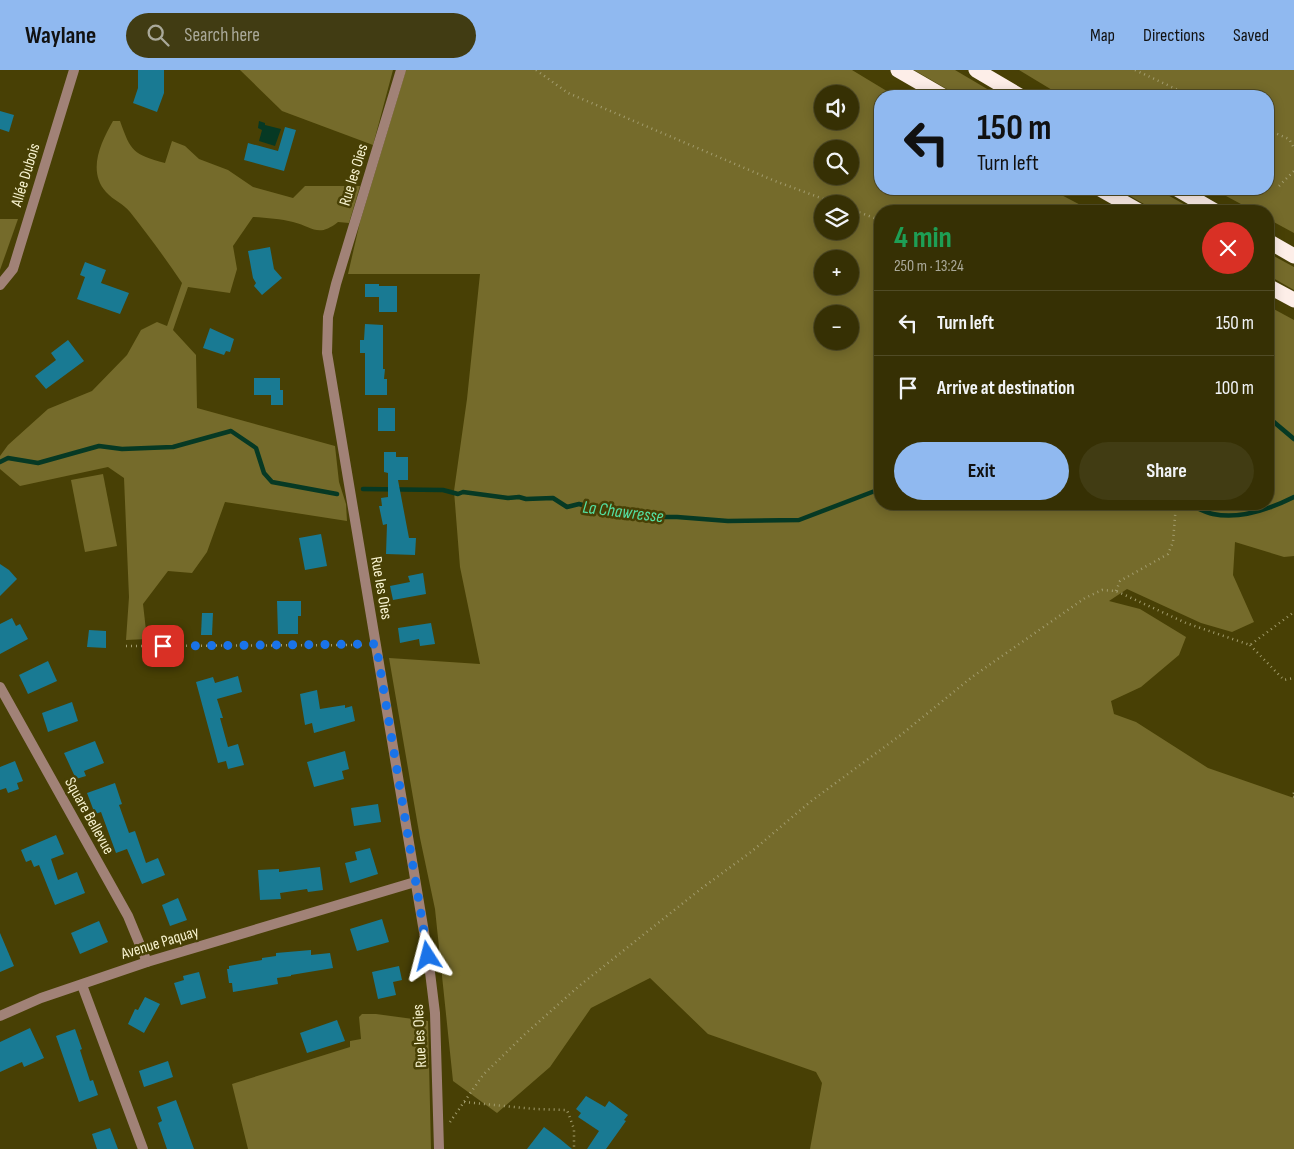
<!DOCTYPE html>
<html lang="en">
<head>
<meta charset="utf-8">
<style>
  :root { --surface:#363004; --page:#413c13; --text:#f1f3f6; --muted:#aaa99a; --line:#504b26; --accent:#90b9f0 }
  body { margin:0; font-family:"Sofia Sans Condensed",sans-serif; background:var(--page); color:var(--text); height:100vh; display:flex; flex-direction:column; font-size:19px; white-space:nowrap }
  * { box-sizing:border-box; margin:0 }
  p { font-size:16px; color:var(--muted) }
  .icon { flex:none; width:28px; height:28px; fill:none; stroke:currentColor; stroke-width:2; stroke-linecap:round; stroke-linejoin:round }
  .map { position:relative; flex:1; overflow:hidden }
  .side { position:absolute; left:874px; top:135px; width:400px; height:305px; display:flex; flex-direction:column; background:var(--surface); border-radius:20px; box-shadow:0 2px 12px #0003,0 0 0 1px var(--line) }
  .side>* { flex:none }
  .guide { position:absolute; left:874px; top:20px; width:400px; height:105px; border-radius:20px; box-shadow:0 2px 12px #0003,0 0 0 1px var(--line); background:#90b9f0; color:#111; overflow:hidden }
  .tools { position:absolute; left:814px; top:15px; display:grid; gap:10px }
  .tools a { display:grid; place-items:center; width:45px; height:45px; border-radius:50%; background:var(--surface); box-shadow:0 2px 12px #0003,0 0 0 1px var(--line); font-size:25px }
  .pin { position:absolute; display:grid; place-items:center; width:42px; height:42px; color:#fff; margin:-21px; border-radius:10px; box-shadow:0 2px 8px #0006 }
  .me { position:absolute; width:55px; margin:-28px; rotate:351deg; stroke-linejoin:round; filter:drop-shadow(0 0 4px #0008) }
  .turn { display:flex; align-items:center; gap:18px; height:105px; padding:0 20px; font-size:22px }
  .turn .icon { width:65px; height:65px; stroke-width:2.5 }
  .turn b { display:block; font-size:35px; line-height:42px }
  .round { display:grid; place-items:center; flex:none; width:52px; height:52px; border-radius:26px; background:var(--page) }
  .overview { display:flex; align-items:center; justify-content:space-between; height:85px; padding:0 20px }
  h1 { font-size:30px; font-weight:700; line-height:38px; color:#1e9e55 }
  .action { display:flex; gap:10px; margin-top:auto; padding:10px 20px }
  .action a { flex:1; height:58px; border-radius:30px; background:var(--accent); color:#111; font-size:20px; font-weight:700; line-height:58px; text-align:center }
  .action a+a { background:var(--page); color:var(--text) }
  ul { padding:0; list-style:none }
  li { display:flex; align-items:center; gap:15px; height:65px; padding:0 20px; border-top:1px solid var(--line) }
  li div { flex:1 }
  li b { display:block; font-size:19px }
  li em { font-style:normal }
  header { display:flex; align-items:center; gap:30px; box-sizing:border-box; height:70px; padding:0 25px; background:var(--accent); color:#111 }
  header strong { font-size:24px }
  nav { display:flex; gap:28px; margin-inline-start:auto; font-size:18px }
  .search { width:350px; height:45px; background:var(--page); display:flex; align-items:center; gap:12px; box-sizing:border-box; padding:0 18px; border-radius:28px; color:var(--muted); font-size:19px }
  .map>svg:first-child { display:block }
  .green { fill:#756b2b; fill-rule:evenodd }
  .water { fill:#063924 }
  .lines { fill:none; stroke-linecap:round; stroke-linejoin:round }
  .stream { stroke:#063924; stroke-width:4.5 }
  .building { fill:#197a93 }
  .path { stroke:#a39d6e; stroke-width:2.5; stroke-dasharray:1 4; stroke-linecap:butt }
  .minor { stroke:#a18277; stroke-width:10 }
  .motorway { stroke:#fdeee8; stroke-width:15 }
  .route { stroke:#1a73e8; stroke-width:9; stroke-dasharray:0 16.2 }
  .labels { text-anchor:middle; dominant-baseline:central; stroke-width:5; stroke-linejoin:round; paint-order:stroke }
  .street-label { font-size:16px; fill:#f8f3d0; stroke:#484005 }
  .water-label { font-size:18px; font-style:italic; fill:#54e0a2; stroke:#484005 }
</style>
</head>
<body>
<header>
<strong>Waylane</strong>
<div class="search"><svg class="icon" aria-label="search" viewBox="0 0 24 24"><circle cx="10" cy="10" r="6"/><path d="M15 15l6 6"/></svg>Search here</div>
<nav><a>Map</a><a>Directions</a><a>Saved</a></nav>
</header>
<div class="map">
<svg width="1294" height="1079" viewBox="0 0 1294 1079">
  <rect width="100%" height="100%" fill="#484005"/>
  <g class="green">
    <polygon points="240,0 393,0 373,75 282,41"/>
    <path d="M 406,0 L 852,0 L 895,26 L 880,26 L 880,119 L 1050,119 L 1092,141 L 880,141 L 880,434 L 1268,434 L 1268,236 L 1294,250 L 1294,486 L 1284,487 L 1235,472 L 1233,505 L 1254,552 L 1232,562 L 1201,553 L 1127,519 L 1109,531 L 1140,539 L 1186,567 L 1179,585 L 1141,617 L 1111,631 L 1114,644 L 1136,652 L 1208,698 L 1294,728 L 1294,1079 L 810,1079 L 822,1013 L 816,1002 L 708,964 L 650,908 L 591,938 L 550,997 L 497,1043 L 453,1011 L 435,839 L 420,768 L 389,588 L 480,594 L 460,497 L 454,421 L 467,329 L 480,204 L 348,204 L 360,152 ZM 822,24 L 850,24 L 850,51 L 822,51 ZM 822,79 L 850,79 L 850,106 L 822,106 ZM 822,134 L 850,134 L 850,161 L 822,161 ZM 822,189 L 850,189 L 850,216 L 822,216 ZM 822,244 L 850,244 L 850,271 L 822,271 Z"/>
    <polygon points="914,0 955,0 999,26 959,26"/>
    <polygon points="1019,0 1294,0 1294,163 1268,149 1268,141 1254,141 1213,119 1268,119 1268,26 1062,26"/>
    <path d="M 113,51 L 120,51 C 131,82 133,84 165,93 L 172,71 L 185,76 L 199,89 L 228,100 L 253,117 L 293,128 L 305,116 L 360,116 L 349,153 L 338,152 C 318,168 313,157 293,152 C 281,149 266,148 253,147 L 233,176 L 237,199 L 230,223 L 188,217 L 173,260 L 196,285 L 197,338 L 335,376 L 339,412 L 346,434 L 347,451 L 225,432 L 207,482 L 192,503 L 168,501 L 143,534 L 147,569 L 126,570 L 129,527 L 124,408 L 108,397 L 20,416 L 0,399 L 0,386 L 8,375 L 48,339 L 92,321 L 127,285 L 141,260 L 157,252 L 167,256 L 182,213 C 166,189 148,165 130,142 C 124,134 113,130 106,122 C 87,101 101,72 113,51 Z"/>
    <polygon points="1118,119 1157,119 1196,141 1156,141"/>
    <polygon points="0,149 18,149 0,200"/>
    <polygon points="1268,183 1294,197 1294,220 1268,205"/>
    <polygon points="103,404 117,476 85,482 71,410"/>
    <polygon points="362,944 376,944 428,951 431,1079 248,1079 232,1014 350,977 350,971 361,969 359,947"/>
  </g>
  <polygon class="water" points="259,51 265,53 265,55 281,59 275,76 259,71 262,60 258,58"/>
  <g class="lines">
    <g class="stream">
      <polyline points="1268,347 1294,369"/>
      <polyline points="0,392 8,388 38,393 99,376 122,379 173,377 231,361 256,378 264,403 272,412 337,424"/>
      <polyline points="363,419 443,420 458,424 463,422 508,428 519,427 526,429 553,428 567,437 579,434 615,444 624,440 644,442 660,447 677,447 728,451 799,450 880,419"/>
      <path d="M 1187,434 C 1196,437 1204,442 1213,444 C 1241,450 1270,439 1294,427"/>
    </g>
  </g>
  <g class="building">
    <polygon points="138,0 164,0 164,23 157,42 133,33 138,18"/>
    <polygon points="0,41 14,45 9,62 0,59"/>
    <polygon points="285,57 296,60 284,101 244,90 248,73 278,81"/>
    <polygon points="270,177 274,199 282,208 262,225 254,216 256,213 253,208 248,181"/>
    <polygon points="85,192 106,200 101,213 129,223 120,244 77,229 85,207 80,205"/>
    <polygon points="365,214 379,214 379,216 397,216 397,242 379,242 379,227 365,227"/>
    <polygon points="365,254 383,255 383,299 385,299 384,309 387,309 387,325 365,325 365,283 360,283 360,270 364,270"/>
    <polygon points="210,258 234,269 230,282 226,281 224,285 203,278"/>
    <polygon points="68,270 84,291 46,319 35,306 56,290 51,283"/>
    <polygon points="254,308 280,308 280,320 283,320 283,335 271,335 271,325 254,325"/>
    <rect x="378" y="338" width="17" height="23"/>
    <polygon points="384,382 396,382 396,387 408,387 408,410 398,410 409,468 416,468 415,485 386,484 387,454 383,455 379,436 382,436 381,428 388,427 388,403 384,402"/>
    <polygon points="321,464 327,496 305,500 299,468"/>
    <polygon points="0,494 9,500 17,509 0,526"/>
    <polygon points="423,503 426,524 393,530 390,516 410,512 408,506"/>
    <polygon points="277,531 301,531 301,546 298,546 298,564 278,564"/>
    <polygon points="202,543 213,543 212,565 201,565"/>
    <polygon points="12,548 16,556 20,554 28,569 0,584 0,554"/>
    <polygon points="431,553 435,574 420,576 419,569 400,573 398,558"/>
    <polygon points="89,560 106,561 106,578 87,577"/>
    <polygon points="48,591 57,611 28,624 19,605"/>
    <polygon points="238,606 242,622 217,629 223,648 220,648 228,677 238,674 244,695 228,699 226,691 218,693 196,612 213,607 215,613"/>
    <polygon points="317,620 320,639 345,635 345,638 352,636 355,651 314,663 312,653 305,655 300,624"/>
    <polygon points="72,632 78,651 48,662 42,643"/>
    <polygon points="95,671 104,693 84,701 86,706 76,709 64,683"/>
    <polygon points="345,681 349,699 342,701 344,709 314,717 307,692"/>
    <polygon points="15,691 23,711 17,713 19,719 8,723 6,718 0,720 0,697"/>
    <polygon points="115,713 122,734 119,735 129,763 135,761 146,793 158,788 165,805 142,814 127,779 116,783 101,742 95,744 87,723"/>
    <polygon points="378,734 381,752 354,756 351,738"/>
    <polygon points="56,765 64,784 51,789 58,810 77,802 85,823 55,835 39,795 34,797 31,790 26,792 21,780"/>
    <polygon points="370,778 378,804 350,813 345,793 357,790 355,782"/>
    <polygon points="320,797 323,820 308,822 307,819 280,823 281,829 260,830 258,800 279,799 279,802"/>
    <polygon points="178,828 187,850 170,856 162,835"/>
    <polygon points="382,849 389,872 357,881 350,859"/>
    <polygon points="99,851 108,872 80,884 71,863"/>
    <polygon points="0,863 14,896 0,902"/>
    <polygon points="311,880 311,885 330,883 333,898 291,905 291,906 277,908 278,914 233,922 232,913 229,913 227,899 229,899 229,896 262,890 262,888 276,886 276,883"/>
    <polygon points="399,896 402,910 393,912 396,925 378,929 372,902"/>
    <polygon points="199,902 206,928 181,935 174,913 184,910 183,906"/>
    <polygon points="145,927 160,934 144,963 128,954 135,939 138,940"/>
    <polygon points="337,950 345,971 307,983 300,963"/>
    <polygon points="30,958 44,988 24,997 22,992 0,1002 0,972"/>
    <polygon points="75,959 82,979 80,980 90,1011 93,1010 98,1025 79,1032 56,966"/>
    <polygon points="168,991 173,1007 144,1017 139,1001"/>
    <polygon points="586,1026 605,1037 609,1031 628,1045 624,1050 626,1051 606,1079 587,1079 599,1061 578,1047 581,1043 576,1039"/>
    <polygon points="176,1030 194,1079 167,1079 158,1053 162,1051 157,1037"/>
    <polygon points="544,1057 560,1069 572,1079 527,1079"/>
    <polygon points="110,1058 118,1079 97,1079 92,1064"/>
  </g>
  <g class="lines">
    <g class="path">
      <polyline points="536,0 568,23 775,111 837,134"/>
      <polyline points="1135,0 1191,26"/>
      <polyline points="1268,60 1289,69 1294,78"/>
      <polyline points="1279,116 1294,101"/>
      <polyline points="850,139 880,150"/>
      <polyline points="1116,521 1120,511 1168,484 1173,472 1176,434"/>
      <polyline points="1250,575 1284,610 1294,608"/>
      <polyline points="126,576 364,575"/>
      <polyline points="1294,723 1292,726 1294,727"/>
      <polyline points="464,1032 535,1039 567,1040 574,1059 574,1079"/>
      <polyline points="450,1052 483,1005 524,965 579,916 702,818 751,782 810,732 902,664 972,607 1085,528 1102,520 1116,521 1186,553 1250,575 1294,542"/>
    </g>
    <g class="minor">
      <polyline points="401,0 336,214 328,247 327,283 428,886 435,943 439,1079"/>
      <polyline points="0,215 13,199 74,0"/>
      <polyline points="0,617 128,846 147,892"/>
      <polyline points="82,915 143,1079"/>
      <polyline points="0,946 41,928 147,892 415,812"/>
    </g>
    <g class="motorway">
      <polyline points="898,0 943,26"/>
      <polyline points="976,0 1020,26"/>
      <polyline points="1100,119 1139,141"/>
      <polyline points="1177,119 1215,141"/>
      <polyline points="1268,171 1294,186"/>
      <polyline points="1268,216 1294,230"/>
    </g>
  </g>
  <g class="lines">
    <polyline class="route" points="163,576 376,574 428,886"/>
  </g>
  <g class="labels">
    <g class="street-label">
      <text transform="translate(26 105) rotate(-73)">Allée Dubois</text>
      <text transform="translate(354 105) rotate(-73)">Rue les Oies</text>
      <text transform="translate(381 518) rotate(80)">Rue les Oies</text>
      <text transform="translate(89 746) rotate(61)">Square Bellevue</text>
      <text transform="translate(160 873) rotate(-17)">Avenue Paquay</text>
      <text transform="translate(420 966) rotate(-93)">Rue les Oies</text>
    </g>
    <g class="water-label">
      <text transform="translate(623 442) rotate(7)">La Chawresse</text>
    </g>
  </g>
</svg>
<div class="tools">
<a><svg class="icon" aria-label="sound" viewBox="0 0 24 24"><path d="M4 9h4l5-4v14l-5-4H4zM17 9q2 3 0 6"/></svg></a>
<a><svg class="icon" aria-label="search" viewBox="0 0 24 24"><circle cx="10" cy="10" r="6"/><path d="M15 15l6 6"/></svg></a>
<a><svg class="icon" aria-label="layers" viewBox="0 0 24 24"><path d="M12 4l9 5-9 5-9-5zM3 14l9 5 9-5"/></svg></a>
<a>+</a>
<a>−</a>
</div>
<div class="pin" style="left:163px;top:576px;background:#d93025"><svg class="icon" aria-label="arrive" viewBox="0 0 24 24"><path d="M6 21V4h12l-3 4 3 4H6"/></svg></div>
<svg class="me" style="left:428px;top:886px" viewBox="-20 -20 40 40"><path d="M0-17L14 15 0 8-14 15z" fill="#1a73e8" stroke="#fff" stroke-width="4"/></svg>
<div class="guide">
<div class="turn"><svg class="icon" aria-label="left" viewBox="0 0 24 24"><path d="M17 20v-9H6M10 6l-5 5 5 5"/></svg><div><b>150 m</b>Turn left</div></div>
</div>
<section class="side">
<div class="overview"><div><h1>4 min</h1><p>250 m · 13:24</p></div><a class="round" style="background:#d93025;color:#fff"><svg class="icon" aria-label="close" viewBox="0 0 24 24"><path d="M6 6l12 12M18 6L6 18"/></svg></a></div>
<ul>
<li><svg class="icon" aria-label="left" viewBox="0 0 24 24"><path d="M17 20v-9H6M10 6l-5 5 5 5"/></svg><div><b>Turn left</b></div><em>150 m</em></li>
<li><svg class="icon" aria-label="arrive" viewBox="0 0 24 24"><path d="M6 21V4h12l-3 4 3 4H6"/></svg><div><b>Arrive at destination</b></div><em>100 m</em></li>
</ul>
<div class="action"><a>Exit</a><a>Share</a></div>
</section>
</div>
</body>
</html>
